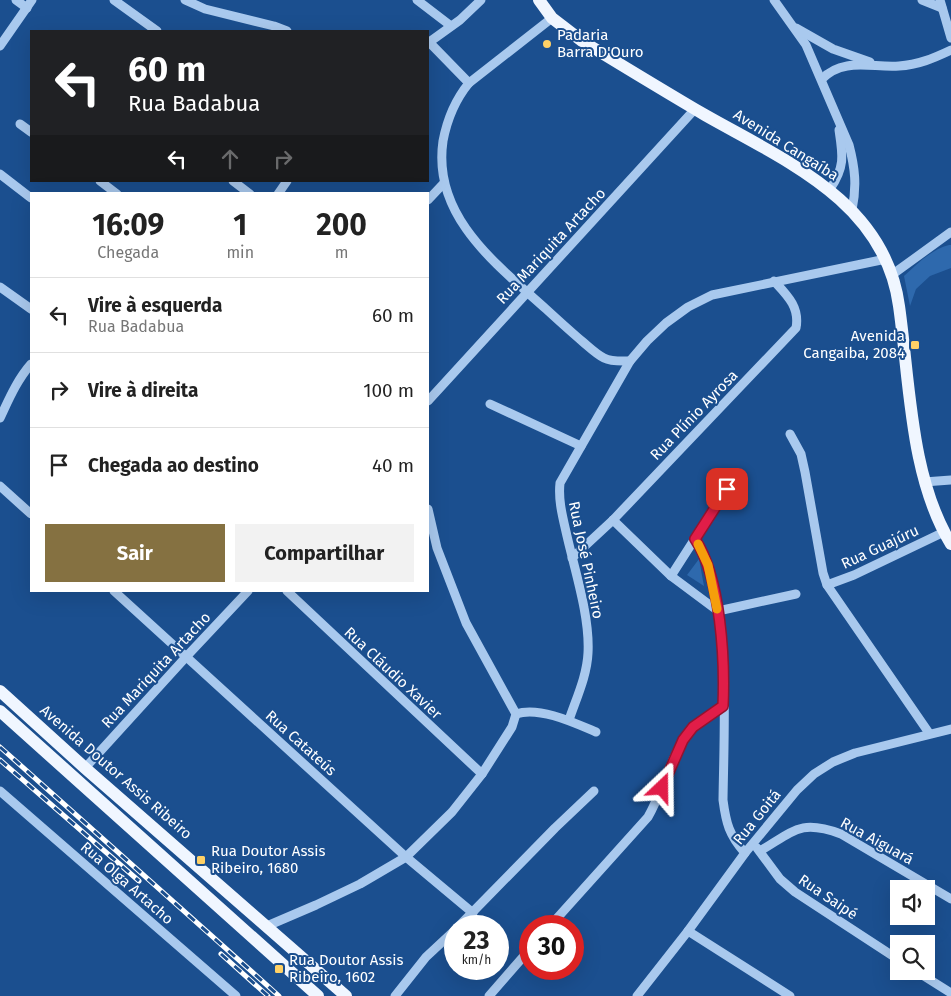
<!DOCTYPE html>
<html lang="pt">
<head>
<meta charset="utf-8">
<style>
  :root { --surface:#fff; --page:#f2f2f2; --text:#222; --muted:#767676; --line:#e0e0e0; --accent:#857141 }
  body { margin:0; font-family:"Fira Sans",sans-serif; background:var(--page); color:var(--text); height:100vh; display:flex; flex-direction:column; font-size:19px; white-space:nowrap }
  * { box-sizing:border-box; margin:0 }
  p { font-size:16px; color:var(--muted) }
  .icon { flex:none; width:28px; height:28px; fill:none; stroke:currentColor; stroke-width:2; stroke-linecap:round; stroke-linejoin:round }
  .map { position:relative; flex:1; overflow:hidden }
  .details { position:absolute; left:30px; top:192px; width:399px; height:400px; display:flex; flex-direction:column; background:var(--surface); border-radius:0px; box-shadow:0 5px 20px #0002 }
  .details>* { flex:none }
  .banner { position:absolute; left:30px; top:30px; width:399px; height:152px; border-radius:0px; box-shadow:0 5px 20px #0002; background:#202124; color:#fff; overflow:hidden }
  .fabs { position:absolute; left:890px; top:880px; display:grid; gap:10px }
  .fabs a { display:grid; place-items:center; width:45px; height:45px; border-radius:0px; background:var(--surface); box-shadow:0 5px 20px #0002; font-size:25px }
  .speed { position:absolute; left:444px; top:915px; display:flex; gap:10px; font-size:25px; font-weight:700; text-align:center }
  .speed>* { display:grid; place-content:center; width:65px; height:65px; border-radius:50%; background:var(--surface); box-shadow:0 5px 20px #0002; line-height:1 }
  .speed small { font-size:12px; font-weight:400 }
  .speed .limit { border:8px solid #d22; background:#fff; color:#111 }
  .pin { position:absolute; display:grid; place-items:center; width:42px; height:42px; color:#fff; margin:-21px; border-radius:10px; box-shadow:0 2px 8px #0006 }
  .me { position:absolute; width:55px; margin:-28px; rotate:23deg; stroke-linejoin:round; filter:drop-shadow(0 0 4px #0008) }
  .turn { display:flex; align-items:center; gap:18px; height:105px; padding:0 15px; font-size:22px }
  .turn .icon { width:65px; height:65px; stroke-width:2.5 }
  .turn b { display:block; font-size:35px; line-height:42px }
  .lanes { display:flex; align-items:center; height:48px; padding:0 15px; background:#0003; justify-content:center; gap:25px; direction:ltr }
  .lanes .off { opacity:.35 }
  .eta { display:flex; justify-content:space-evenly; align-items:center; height:85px; text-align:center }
  .eta b { font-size:30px; font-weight:700; line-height:35px }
  .cta { display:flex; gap:10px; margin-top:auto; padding:10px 15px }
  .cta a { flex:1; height:58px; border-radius:0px; background:var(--accent); color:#fff; font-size:20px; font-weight:700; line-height:58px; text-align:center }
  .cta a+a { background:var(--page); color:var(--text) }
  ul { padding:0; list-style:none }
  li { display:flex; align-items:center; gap:15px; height:75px; padding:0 15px; border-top:1px solid var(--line) }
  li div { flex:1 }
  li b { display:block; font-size:19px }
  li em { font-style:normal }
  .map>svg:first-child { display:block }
  .green { fill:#2e69ad }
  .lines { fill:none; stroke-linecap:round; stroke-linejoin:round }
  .minor { stroke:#a9c9ee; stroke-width:9 }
  .major { stroke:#f0f6ff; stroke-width:12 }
  .rail-casing { stroke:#fff; stroke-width:5 }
  .rail { stroke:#1b4f8f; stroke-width:3; stroke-dasharray:9; stroke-linecap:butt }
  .route-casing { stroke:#92132f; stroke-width:12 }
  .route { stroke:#e11d48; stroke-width:9 }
  .slow { stroke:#f59e0b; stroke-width:9 }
  .poi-dot { fill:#ffd166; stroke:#1b4f8f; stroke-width:2 }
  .labels { text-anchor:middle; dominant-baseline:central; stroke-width:4; stroke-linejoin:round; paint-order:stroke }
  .poi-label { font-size:15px; fill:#fff; stroke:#1b4f8f; text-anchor:start }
  .street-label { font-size:15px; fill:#fff; stroke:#1b4f8f }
</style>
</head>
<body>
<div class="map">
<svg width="951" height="996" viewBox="0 0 951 996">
  <rect width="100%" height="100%" fill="#1b4f8f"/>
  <g class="green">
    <path d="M 949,245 L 951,245 L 951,268 L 930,276 L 916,289 L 910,306 L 904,276 C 917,264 932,249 949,245 Z"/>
    <polygon points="699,559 704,586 687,575"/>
  </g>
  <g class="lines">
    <g class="minor">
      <polyline points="16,0 27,8"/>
      <polyline points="114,0 157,31"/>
      <polyline points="185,0 205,9 274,26 287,31"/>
      <polyline points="417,0 451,26"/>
      <path d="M 774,0 L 806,45 L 849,145 C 855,168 857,186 852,210"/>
      <polyline points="922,0 942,8"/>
      <polyline points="940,0 951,38"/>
      <path d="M 552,18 L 469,83 C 455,100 447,120 443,141 C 432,216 496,264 546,309 C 558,320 570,331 583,342 C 589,347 596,354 604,358 C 612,362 621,361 630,361"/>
      <polyline points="796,28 833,49 870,62"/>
      <polyline points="429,42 469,83"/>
      <polyline points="428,43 460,20 481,0"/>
      <polyline points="0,46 32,0"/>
      <path d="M 822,79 C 843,57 872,68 899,66 C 918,65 934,58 951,50"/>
      <polyline points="20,124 31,132"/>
      <polyline points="0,174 31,198"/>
      <polyline points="100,181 117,194"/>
      <polyline points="233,181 250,194"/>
      <path d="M 830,189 C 845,167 843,156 839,130"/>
      <polyline points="278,194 287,181"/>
      <polyline points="428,200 444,183"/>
      <polyline points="893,274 951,232"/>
      <polyline points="0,287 31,309"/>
      <polyline points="428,401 695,109"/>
      <polyline points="490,404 581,446"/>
      <path d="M 0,418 C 9,399 17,380 31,364"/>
      <polyline points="790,434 801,454 805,472 823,573 827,585 929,733"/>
      <polyline points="924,482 951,480"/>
      <polyline points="0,486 31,514"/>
      <polyline points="613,520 671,576 718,611"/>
      <path d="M 695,539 C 707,557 710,575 715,597 C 728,664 724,732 723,800 C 726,823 729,835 745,853"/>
      <path d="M 572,558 L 613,520 L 796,328 C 800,307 787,295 774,281"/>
      <polyline points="671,576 737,473"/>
      <polyline points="827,585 854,575 944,532"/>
      <polyline points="114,591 406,857 473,913"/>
      <polyline points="287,591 482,774"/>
      <polyline points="718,611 796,594"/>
      <path d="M 516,714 C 539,706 575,723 596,732"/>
      <path d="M 569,720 C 576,699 587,676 588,653 C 590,617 575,571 567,536 C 563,518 558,501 560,483 L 630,361 L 647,341 L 666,323 L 688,307 L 712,295 L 886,259"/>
      <polyline points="85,768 186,657 248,591"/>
      <polyline points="0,791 236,996"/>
      <polyline points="757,848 780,879 795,892 899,960"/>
      <path d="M 760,851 C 794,831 800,819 841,834 L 951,899"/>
      <polyline points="267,926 316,905 360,884 406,857 452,812 482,774 512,727 516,714 466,623 437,548 428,509"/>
      <polyline points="459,926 555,828 594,791"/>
      <path d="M 550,926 L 648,817 C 664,789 671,754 691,729 C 700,720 712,713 723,706"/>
      <polyline points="688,931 790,996"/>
      <polyline points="916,971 951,993"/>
      <polyline points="395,996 426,957 455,930"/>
      <polyline points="489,996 530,949"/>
      <polyline points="637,996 688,931 745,853 797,790 814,774 833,762 855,753 951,729"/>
    </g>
    <g class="major">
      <path d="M 539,0 L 552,18 L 582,41 C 623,66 664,91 705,115 C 786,161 885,202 899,306 C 910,383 910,477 951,544"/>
      <polyline points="0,691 85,768 346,996"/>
      <polyline points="0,711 318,996"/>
    </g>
    <defs>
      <g id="rail">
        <polyline points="0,747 279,996"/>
        <polyline points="0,760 139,881"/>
        <polyline points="221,954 268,996"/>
      </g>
    </defs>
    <use href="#rail" class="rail-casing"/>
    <use href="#rail" class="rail"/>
  </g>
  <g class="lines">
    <defs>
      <path id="route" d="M 662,788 L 683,740 L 693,727 L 723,706 C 725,660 721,578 695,539 L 727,489"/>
    </defs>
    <use href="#route" class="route-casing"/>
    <use href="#route" class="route"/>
    <polyline class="slow" points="698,544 708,565 717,609"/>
  </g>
  <g class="poi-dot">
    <circle cx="547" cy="44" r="5"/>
    <rect x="910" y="340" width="10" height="10" rx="2.5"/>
    <rect x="196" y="855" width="10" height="10" rx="2.5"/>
    <rect x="274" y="964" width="10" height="10" rx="2.5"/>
  </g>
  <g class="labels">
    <g class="poi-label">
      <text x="557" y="35">Padaria<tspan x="557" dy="17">Barra D'Ouro</tspan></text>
      <text x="905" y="336" text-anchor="end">Avenida<tspan x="905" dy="17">Cangaiba, 2084</tspan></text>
      <text x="211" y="851">Rua Doutor Assis<tspan x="211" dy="17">Ribeiro, 1680</tspan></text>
      <text x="289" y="960">Rua Doutor Assis<tspan x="289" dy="17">Ribeiro, 1602</tspan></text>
    </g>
    <g class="street-label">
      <text transform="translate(786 145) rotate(32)">Avenida Cangaíba</text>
      <text transform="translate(551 246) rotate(-47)">Rua Mariquita Artacho</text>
      <text transform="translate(694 415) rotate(-46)">Rua Plínio Ayrosa</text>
      <text transform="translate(880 547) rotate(-25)">Rua Guajúru</text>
      <text transform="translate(586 560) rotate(78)">Rua José Pinheiro</text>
      <text transform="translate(156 670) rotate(-47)">Rua Mariquita Artacho</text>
      <text transform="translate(393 673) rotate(43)">Rua Cláudio Xavier</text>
      <text transform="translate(301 743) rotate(42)">Rua Catateús</text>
      <text transform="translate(116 772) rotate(41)">Avenida Doutor Assis Ribeiro</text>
      <text transform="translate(757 817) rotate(-51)">Rua Goitá</text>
      <text transform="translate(877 841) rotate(29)">Rua Aiguará</text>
      <text transform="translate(127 883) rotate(41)">Rua Olga Artacho</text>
      <text transform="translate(828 897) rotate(34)">Rua Saipé</text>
    </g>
  </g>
</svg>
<div class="fabs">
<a><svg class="icon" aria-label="sound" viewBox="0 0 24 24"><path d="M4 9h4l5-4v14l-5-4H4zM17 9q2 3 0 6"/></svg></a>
<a><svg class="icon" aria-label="search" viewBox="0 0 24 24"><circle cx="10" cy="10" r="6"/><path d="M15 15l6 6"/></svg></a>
</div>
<div class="speed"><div>23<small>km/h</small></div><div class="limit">30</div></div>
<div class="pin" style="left:727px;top:489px;background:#d93025"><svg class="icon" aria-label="arrive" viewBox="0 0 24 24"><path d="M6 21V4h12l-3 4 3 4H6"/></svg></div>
<svg class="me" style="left:662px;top:788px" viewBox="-20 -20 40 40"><path d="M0-17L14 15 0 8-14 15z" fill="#e11d48" stroke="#fff" stroke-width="4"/></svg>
<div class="banner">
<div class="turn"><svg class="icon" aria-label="left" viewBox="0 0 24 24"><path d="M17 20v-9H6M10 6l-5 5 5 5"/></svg><div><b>60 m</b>Rua Badabua</div></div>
<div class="lanes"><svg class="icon" aria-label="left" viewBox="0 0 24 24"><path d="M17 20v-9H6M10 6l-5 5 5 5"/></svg><svg class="icon off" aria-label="ahead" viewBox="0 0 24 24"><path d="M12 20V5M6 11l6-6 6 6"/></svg><svg class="icon off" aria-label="right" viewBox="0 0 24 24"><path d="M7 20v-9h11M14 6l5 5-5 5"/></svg></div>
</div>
<section class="details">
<div class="eta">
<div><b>16:09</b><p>Chegada</p></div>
<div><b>1</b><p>min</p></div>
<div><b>200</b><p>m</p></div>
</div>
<ul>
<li><svg class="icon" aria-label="left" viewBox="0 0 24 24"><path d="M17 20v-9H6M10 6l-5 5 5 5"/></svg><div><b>Vire à esquerda</b><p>Rua Badabua</p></div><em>60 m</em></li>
<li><svg class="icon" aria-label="right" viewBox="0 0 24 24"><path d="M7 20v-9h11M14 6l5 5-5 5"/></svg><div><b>Vire à direita</b></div><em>100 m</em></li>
<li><svg class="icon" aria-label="arrive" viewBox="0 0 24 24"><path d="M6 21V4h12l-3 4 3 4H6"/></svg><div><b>Chegada ao destino</b></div><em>40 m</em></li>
</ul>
<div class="cta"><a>Sair</a><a>Compartilhar</a></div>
</section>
</div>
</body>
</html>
